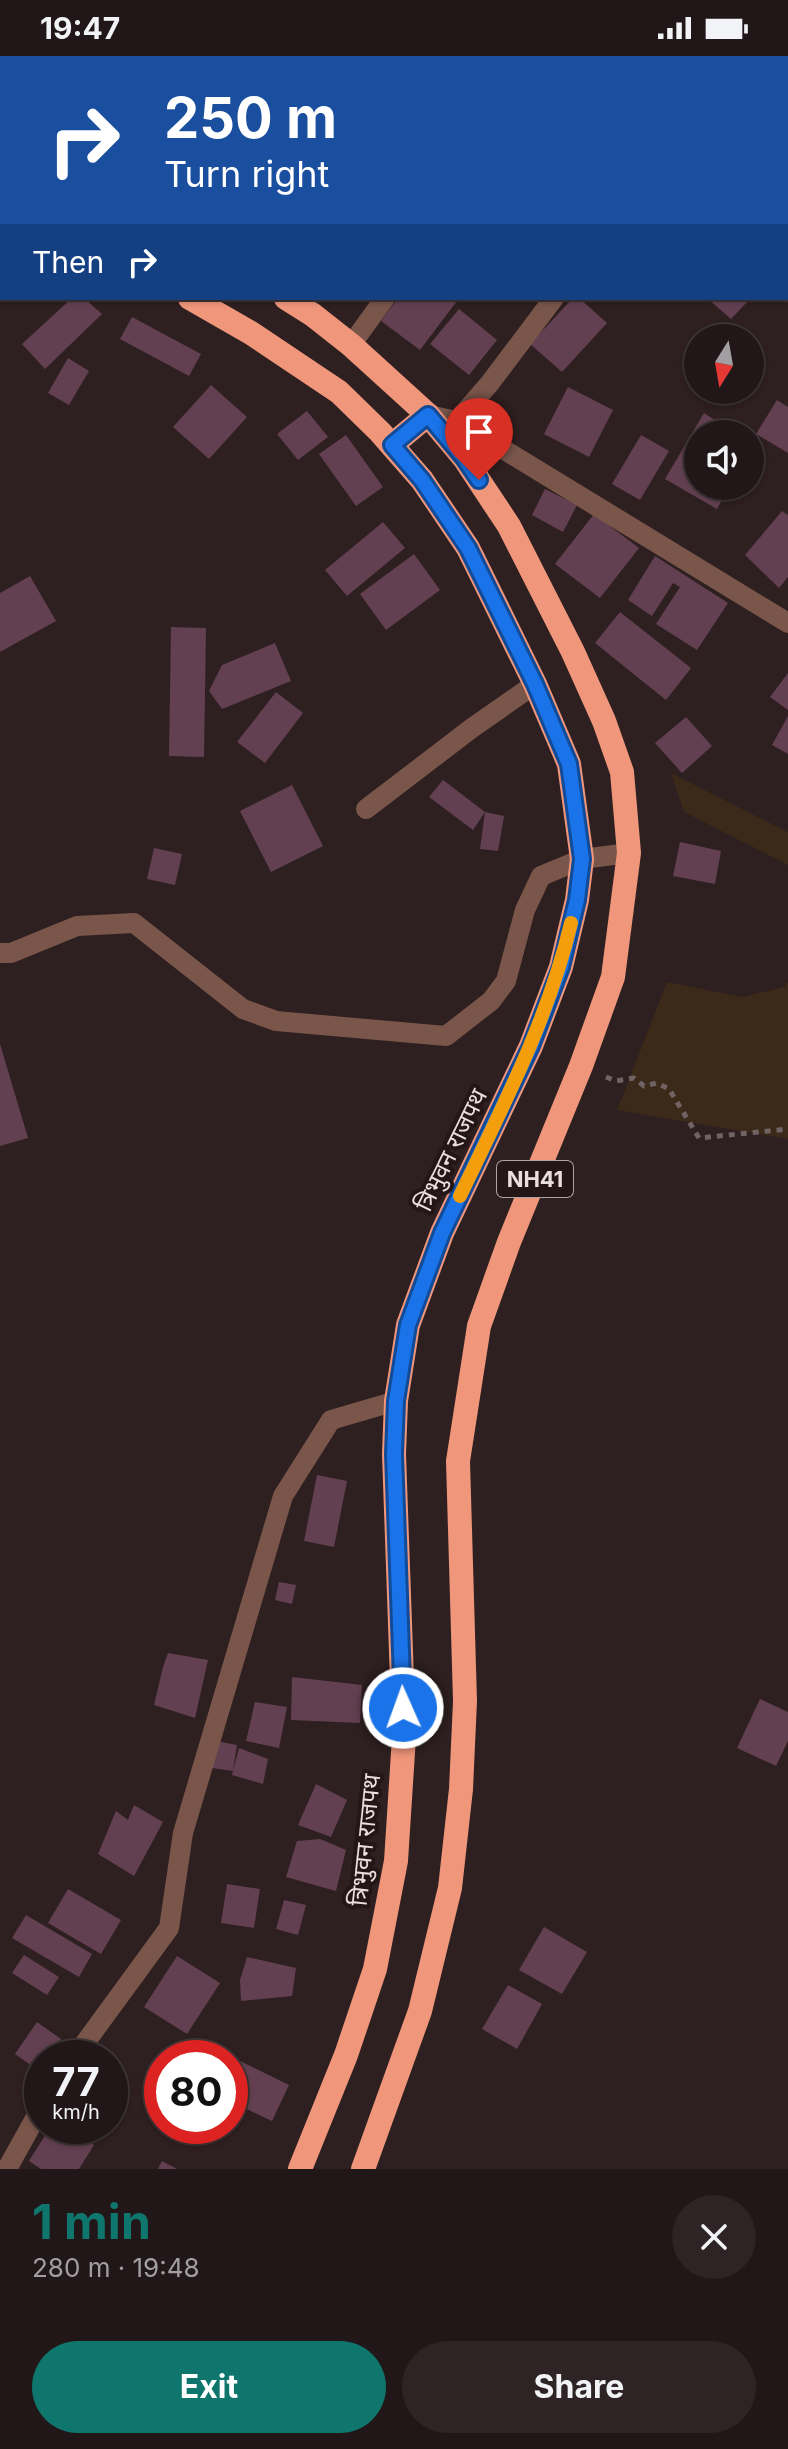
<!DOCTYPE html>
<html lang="en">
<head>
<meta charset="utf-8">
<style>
  :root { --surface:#221718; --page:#2e2425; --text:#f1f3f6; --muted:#a29fa2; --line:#3f3637; --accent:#0f766e }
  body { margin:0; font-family:Inter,"Noto Sans Devanagari",sans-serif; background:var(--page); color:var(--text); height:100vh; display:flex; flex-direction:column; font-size:30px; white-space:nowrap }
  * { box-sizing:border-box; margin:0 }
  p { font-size:26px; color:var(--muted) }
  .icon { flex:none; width:44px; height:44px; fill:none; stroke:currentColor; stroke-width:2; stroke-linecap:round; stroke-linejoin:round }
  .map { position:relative; height:2113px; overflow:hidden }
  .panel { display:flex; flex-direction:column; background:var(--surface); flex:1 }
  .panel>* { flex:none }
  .banner { position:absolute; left:0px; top:0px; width:788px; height:244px; box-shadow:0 2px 6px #0004,0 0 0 2px var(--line); background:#1a4fa0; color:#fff; overflow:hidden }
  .needle { width:52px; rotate:191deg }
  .fabs { position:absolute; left:684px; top:268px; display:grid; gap:16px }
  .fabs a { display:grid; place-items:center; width:80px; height:80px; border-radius:50%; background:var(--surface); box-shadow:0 2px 6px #0004,0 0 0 2px var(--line); font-size:40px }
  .speed { position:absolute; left:24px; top:1984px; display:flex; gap:16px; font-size:40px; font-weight:700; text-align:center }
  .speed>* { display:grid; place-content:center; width:104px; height:104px; border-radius:50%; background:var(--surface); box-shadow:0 2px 6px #0004,0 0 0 2px var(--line); line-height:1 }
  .speed small { font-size:20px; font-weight:400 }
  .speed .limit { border:12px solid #d22; background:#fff; color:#111 }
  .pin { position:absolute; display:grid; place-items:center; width:68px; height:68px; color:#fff; margin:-82px -34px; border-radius:50% 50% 50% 0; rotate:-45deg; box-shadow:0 0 8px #0007 }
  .pin .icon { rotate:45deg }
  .me { position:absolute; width:88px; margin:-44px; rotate:358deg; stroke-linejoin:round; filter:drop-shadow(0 0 6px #0008) }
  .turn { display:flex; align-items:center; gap:28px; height:168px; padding:0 32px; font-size:36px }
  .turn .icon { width:104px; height:104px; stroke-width:2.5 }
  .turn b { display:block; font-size:56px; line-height:68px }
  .then { display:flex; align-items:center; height:76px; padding:0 32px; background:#0003; gap:16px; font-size:30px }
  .round { display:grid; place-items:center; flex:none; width:84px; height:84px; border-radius:42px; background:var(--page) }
  .headline { display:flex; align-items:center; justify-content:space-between; height:136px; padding:0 32px }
  h1 { font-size:48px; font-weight:700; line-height:60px; color:var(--accent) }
  .action { display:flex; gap:16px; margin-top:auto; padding:16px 32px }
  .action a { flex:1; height:92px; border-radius:48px; background:var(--accent); color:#fff; font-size:32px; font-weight:700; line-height:92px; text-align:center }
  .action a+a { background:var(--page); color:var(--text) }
  .status { display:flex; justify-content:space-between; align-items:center; height:56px; padding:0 40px; background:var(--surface); direction:ltr }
  .status svg { height:22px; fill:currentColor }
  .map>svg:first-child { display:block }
  .green { fill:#3b291a }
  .building { fill:#634051 }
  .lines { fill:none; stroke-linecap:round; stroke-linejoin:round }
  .path { stroke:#706364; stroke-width:5; stroke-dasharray:6 6; stroke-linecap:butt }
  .minor { stroke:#79554a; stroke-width:20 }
  .highway { stroke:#f0967b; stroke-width:24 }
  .route-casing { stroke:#114b97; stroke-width:20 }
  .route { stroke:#1a73e8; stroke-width:14 }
  .slow { stroke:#f59e0b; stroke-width:14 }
  .labels { text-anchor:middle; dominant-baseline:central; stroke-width:8; stroke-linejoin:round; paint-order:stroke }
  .shield { fill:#241617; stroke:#afa3a4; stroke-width:2 }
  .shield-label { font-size:22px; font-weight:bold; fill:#eadfe0 }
  .street-label { font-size:24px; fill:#eadfe0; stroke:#241617 }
</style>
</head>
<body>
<div class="status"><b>19:47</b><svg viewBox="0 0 49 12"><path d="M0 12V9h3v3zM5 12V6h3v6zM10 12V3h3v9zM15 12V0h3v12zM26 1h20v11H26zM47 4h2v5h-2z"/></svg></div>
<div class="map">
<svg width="788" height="2113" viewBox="0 0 788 2113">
  <rect width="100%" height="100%" fill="#2e1f20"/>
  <g class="green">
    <polygon points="671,717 788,776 788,809 684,756"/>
    <polygon points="667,926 742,941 784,931 788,926 788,1083 617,1054"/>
  </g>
  <g class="building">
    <polygon points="72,242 84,242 102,258 45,313 22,288"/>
    <polygon points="398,242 453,242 457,245 420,294 381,265"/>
    <polygon points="573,242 579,242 607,267 562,316 530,288"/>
    <polygon points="707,242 744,242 748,245 731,263"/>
    <polygon points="459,253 497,284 469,319 430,288"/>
    <polygon points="132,261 201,298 189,320 120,283"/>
    <polygon points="68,302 89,315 69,349 48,337"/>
    <polygon points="211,329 247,361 209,403 173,371"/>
    <polygon points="568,331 613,354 589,401 544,378"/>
    <polygon points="777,344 788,351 788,397 756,378"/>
    <polygon points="307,355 328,381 298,404 277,378"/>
    <polygon points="704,357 736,378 698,378 698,430 730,430 717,453 665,423"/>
    <polygon points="346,379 383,431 356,450 319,398"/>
    <polygon points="641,379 669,395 640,444 612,428"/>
    <polygon points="545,433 577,449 563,476 532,459"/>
    <polygon points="782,455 788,459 788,521 779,532 745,499"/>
    <polygon points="594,458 639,492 600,542 555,508"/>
    <polygon points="383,466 405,492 347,540 325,514"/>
    <polygon points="414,498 440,534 386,574 360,538"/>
    <polygon points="655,500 728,547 697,594 656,568 680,531 673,527 652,560 628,544"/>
    <polygon points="30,520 56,565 0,596 0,537"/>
    <polygon points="620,556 691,612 666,644 595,587"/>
    <polygon points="171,571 206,572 204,701 169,700"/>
    <polygon points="275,587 291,625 222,653 209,635 222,609"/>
    <polygon points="788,617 788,654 770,641"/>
    <polygon points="276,636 303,657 265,707 237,686"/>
    <polygon points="788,660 788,698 772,689"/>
    <polygon points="686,661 712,690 682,717 655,687"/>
    <polygon points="443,724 485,756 473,774 429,741"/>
    <polygon points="292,729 323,790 271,816 240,755"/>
    <polygon points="485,756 504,760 498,795 480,793"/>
    <polygon points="680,786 721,795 715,828 673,820"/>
    <polygon points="154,792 182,798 175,829 147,823"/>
    <polygon points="0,988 28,1082 0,1090"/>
    <polygon points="317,1419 347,1425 334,1491 304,1485"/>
    <polygon points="279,1526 296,1529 292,1548 275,1544"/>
    <polygon points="168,1597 208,1604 195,1662 154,1649 163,1611"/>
    <polygon points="292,1621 362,1629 360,1667 291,1664"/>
    <polygon points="760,1643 788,1656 788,1685 776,1710 737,1692"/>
    <polygon points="255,1646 287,1651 279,1692 246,1685"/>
    <polygon points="216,1685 237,1689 233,1715 239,1692 268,1703 263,1728 232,1719 233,1715 212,1712"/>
    <polygon points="316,1728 347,1744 331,1781 298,1769"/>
    <polygon points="134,1749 163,1766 134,1820 98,1798 116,1755 128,1764"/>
    <polygon points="320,1783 346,1794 336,1835 286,1821 297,1785"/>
    <polygon points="227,1828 260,1833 254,1872 221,1867"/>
    <polygon points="68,1833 121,1864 101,1898 48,1867"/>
    <polygon points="284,1844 306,1849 298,1879 276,1873"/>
    <polygon points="26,1859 92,1898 79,1921 12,1882"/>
    <polygon points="544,1871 587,1896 562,1938 519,1914"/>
    <polygon points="24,1899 59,1921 47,1939 12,1917"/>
    <polygon points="177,1900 220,1927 187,1978 144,1951"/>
    <polygon points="247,1901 296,1912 292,1940 241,1945 240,1924"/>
    <polygon points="508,1929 542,1948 517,1993 482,1973"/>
    <polygon points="37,1966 61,1983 48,2002 42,2002 42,2011 39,2015 15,1998"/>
    <polygon points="230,2000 289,2029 272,2065 230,2045"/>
    <polygon points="51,2070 63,2070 94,2089 79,2113 41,2113 29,2105"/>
    <polygon points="162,2105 177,2113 158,2113"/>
  </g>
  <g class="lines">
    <polyline class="path" points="606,1021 616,1025 634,1022 644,1030 657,1027 669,1033 699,1082 788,1073"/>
    <g class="minor">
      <polyline points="197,0 198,2"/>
      <polyline points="513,0 514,2"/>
      <polyline points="536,2 538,0"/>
      <polyline points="351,289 385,242"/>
      <polyline points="428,359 457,365 788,567"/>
      <polyline points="457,365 490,327 554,242"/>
      <polyline points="366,753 472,672 535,628"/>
      <polyline points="0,897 11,897 77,870 134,867 243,953 276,965 446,980 491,945 506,925 525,854 541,820 582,803 629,797"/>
      <polyline points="74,2002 169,1872 183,1777 283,1440 331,1364 396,1345"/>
      <polyline points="7,2113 42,2050"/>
    </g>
    <g class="highway">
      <polyline points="0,9 2,12"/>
      <polyline points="0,61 2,59"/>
      <polyline points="0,87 2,89"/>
      <polyline points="190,242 251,277 339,336 380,376 422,424 468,492 535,628 569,708 582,803 577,844 561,911 531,990 442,1177 408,1269 396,1345 394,1398 404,1681 396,1805 375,1913 346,1999 300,2113"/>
      <polyline points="286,242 313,259 351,289 428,359 464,402 509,470 573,596 604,665 622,716 629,797 613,921 581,1010 509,1186 479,1270 458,1405 465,1645 461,1733 450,1832 420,1955 363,2113"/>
      <polyline points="392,389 428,359"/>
    </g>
  </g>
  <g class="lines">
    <defs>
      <polyline id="route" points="403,1652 394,1398 396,1345 408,1269 442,1177 531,990 561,911 577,844 582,803 569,708 535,628 468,492 422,424 392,389 428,359 464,402 479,424"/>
    </defs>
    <use href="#route" class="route-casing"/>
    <use href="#route" class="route"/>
    <path class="slow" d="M 460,1140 C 503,1050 548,964 571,867"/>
  </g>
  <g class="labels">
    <rect class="shield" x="497" y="1105" width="76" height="36" rx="6"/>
    <g class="shield-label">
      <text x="535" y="1123">NH41</text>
    </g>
    <g class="street-label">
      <text transform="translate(451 1094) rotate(-64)">त्रिभुवन राजपथ</text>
      <text transform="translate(365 1784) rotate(-84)">त्रिभुवन राजपथ</text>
    </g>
  </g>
</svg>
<div class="fabs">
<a><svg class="needle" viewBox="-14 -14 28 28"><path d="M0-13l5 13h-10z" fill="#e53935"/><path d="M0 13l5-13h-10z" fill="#a29fa2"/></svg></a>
<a><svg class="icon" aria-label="sound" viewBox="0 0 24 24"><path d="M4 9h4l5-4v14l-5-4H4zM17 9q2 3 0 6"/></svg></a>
</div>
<div class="speed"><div>77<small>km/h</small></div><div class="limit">80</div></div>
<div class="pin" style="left:479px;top:424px;background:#d93025"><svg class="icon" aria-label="arrive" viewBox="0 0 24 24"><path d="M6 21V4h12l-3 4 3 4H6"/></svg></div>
<svg class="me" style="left:403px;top:1652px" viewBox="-20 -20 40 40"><circle r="17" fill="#1a73e8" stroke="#fff" stroke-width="3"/><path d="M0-11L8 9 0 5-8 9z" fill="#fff"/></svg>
<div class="banner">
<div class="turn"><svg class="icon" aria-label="right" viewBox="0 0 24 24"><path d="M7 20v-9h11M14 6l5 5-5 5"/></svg><div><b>250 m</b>Turn right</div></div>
<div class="then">Then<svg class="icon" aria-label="right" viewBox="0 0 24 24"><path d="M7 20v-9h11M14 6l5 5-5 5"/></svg></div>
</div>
</div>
<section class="panel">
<div class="headline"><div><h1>1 min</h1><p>280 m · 19:48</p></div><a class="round"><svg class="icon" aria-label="close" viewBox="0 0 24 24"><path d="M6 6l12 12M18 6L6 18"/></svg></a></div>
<div class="action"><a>Exit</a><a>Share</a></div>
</section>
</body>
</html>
